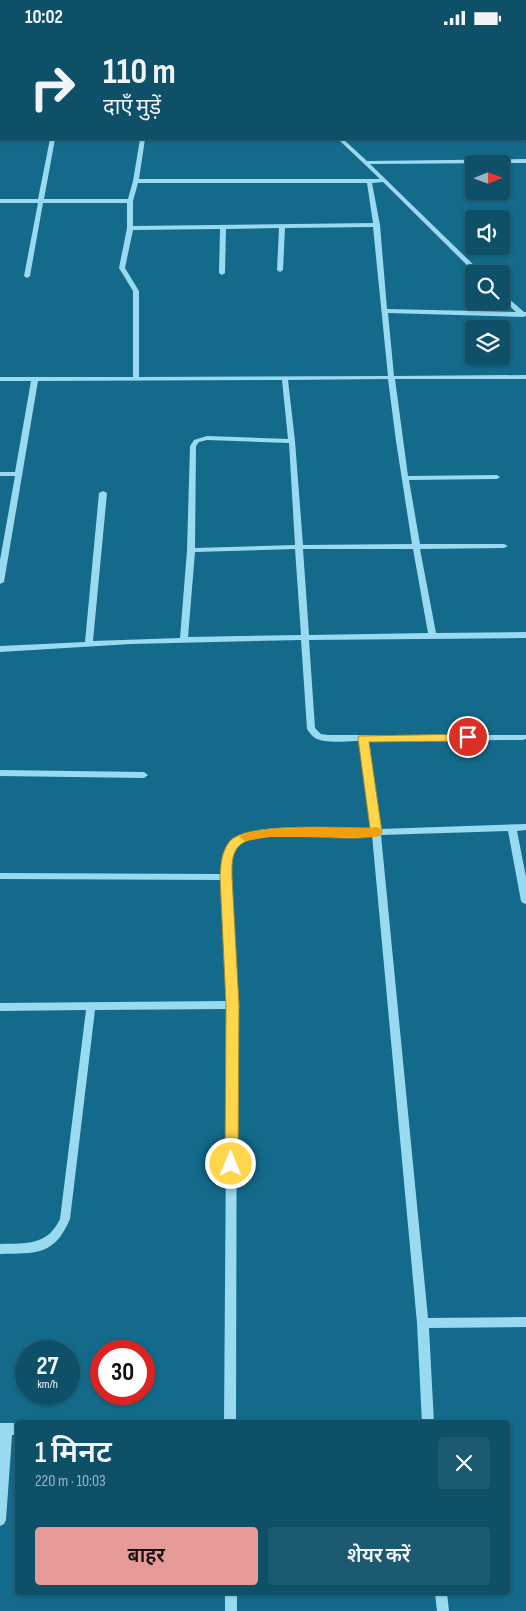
<!DOCTYPE html>
<html lang="hi">
<head>
<meta charset="utf-8">
<style>
  :root { --surface:#0e5068; --page:#1c5a71; --text:#f1f3f6; --muted:#9bb5c0; --line:#2e677c; --accent:#e69b98 }
  body { margin:0; font-family:"Sofia Sans Condensed","Noto Sans Devanagari",sans-serif; background:var(--page); color:var(--text); height:100vh; display:flex; flex-direction:column; font-size:19px; white-space:nowrap }
  * { box-sizing:border-box; margin:0 }
  p { font-size:16px; color:var(--muted) }
  .icon { flex:none; width:28px; height:28px; fill:none; stroke:currentColor; stroke-width:2; stroke-linecap:round; stroke-linejoin:round }
  .map { position:relative; flex:1; overflow:hidden }
  .sheet { position:absolute; left:15px; top:1385px; width:495px; height:175px; display:flex; flex-direction:column; background:var(--surface); border-radius:5px; box-shadow:0 1px 4px #0004,0 0 0 1px var(--line) }
  .sheet>* { flex:none }
  .top-card { position:absolute; left:0px; top:0px; width:526px; height:105px; box-shadow:0 1px 4px #0004,0 0 0 1px var(--line); background:#0e5068; color:var(--text); overflow:hidden }
  .needle { width:32px; rotate:89deg }
  .fabs { position:absolute; left:465px; top:120px; display:grid; gap:10px }
  .fabs a { display:grid; place-items:center; width:45px; height:45px; border-radius:5px; background:var(--surface); box-shadow:0 1px 4px #0004,0 0 0 1px var(--line); font-size:25px }
  .speed { position:absolute; left:15px; top:1305px; display:flex; gap:10px; font-size:25px; font-weight:700; text-align:center }
  .speed>* { display:grid; place-content:center; width:65px; height:65px; border-radius:50%; background:var(--surface); box-shadow:0 1px 4px #0004,0 0 0 1px var(--line); line-height:1 }
  .speed small { font-size:12px; font-weight:400 }
  .speed .limit { border:8px solid #d22; background:#fff; color:#111 }
  .pin { position:absolute; display:grid; place-items:center; width:42px; height:42px; color:#fff; margin:-21px; border:2px solid #fff; border-radius:50%; box-shadow:0 1px 5px #0007 }
  .me { position:absolute; width:55px; margin:-28px; rotate:0deg; stroke-linejoin:round; filter:drop-shadow(0 0 4px #0008) }
  .turn { display:flex; align-items:center; gap:18px; height:105px; padding:0 20px; font-size:22px }
  .turn .icon { width:65px; height:65px; stroke-width:2.5 }
  .turn b { display:block; font-size:35px; line-height:42px }
  .round { display:grid; place-items:center; flex:none; width:52px; height:52px; border-radius:5px; background:var(--page) }
  .summary { display:flex; align-items:center; justify-content:space-between; height:85px; padding:0 20px }
  h1 { font-size:30px; font-weight:600; line-height:38px }
  .action { display:flex; gap:10px; margin-top:auto; padding:10px 20px }
  .action a { flex:1; height:58px; border-radius:5px; background:var(--accent); color:#111; font-size:20px; font-weight:600; line-height:58px; text-align:center }
  .action a+a { background:var(--page); color:var(--text) }
  .status { display:flex; justify-content:space-between; align-items:center; height:35px; padding:0 25px; background:var(--surface); direction:ltr }
  .status svg { height:14px; fill:currentColor }
  .map>svg:first-child { display:block }
  .lines { fill:none; stroke-linecap:round; stroke-linejoin:round }
  .minor { fill:#9adaf0; fill-rule:evenodd }
  .route { fill:#ffd54a; stroke:#a68a30 }
  .slow { fill:#f59e0b }
</style>
</head>
<body>
<div class="status"><b>10:02</b><svg viewBox="0 0 49 12"><path d="M0 12V9h3v3zM5 12V6h3v6zM10 12V3h3v9zM15 12V0h3v12zM26 1h20v11H26zM47 4h2v5h-2z"/></svg></div>
<div class="map">
<svg width="526" height="1576" viewBox="0 0 526 1576">
  <rect width="100%" height="100%" fill="#136a8a"/>
  <g class="lines">
    <g class="minor">
      <polygon points="226,0 231,0 231,1 227,1"/>
      <polygon points="384,0 389,0 389,1 385,1"/>
      <rect x="463" y="0" width="4" height="1"/>
      <rect x="525" y="9" width="1" height="2"/>
      <rect x="0" y="30" width="1" height="2"/>
      <rect x="525" y="44" width="1" height="2"/>
      <polygon points="0,63 1,64 1,66 0,67"/>
      <rect x="525" y="80" width="1" height="4"/>
      <path d="M 50,104 L 55,104 L 44,164 L 128,164 L 133,146 L 140,104 L 145,104 L 139,144 L 380,144 L 338,104 L 343,104 L 367,126 L 526,124 L 526,128 L 370,129 L 483,239 L 476,239 L 383,147 L 372,148 L 380,190 L 387,274 L 516,277 L 501,263 L 501,257 L 524,277 L 526,277 L 526,281 L 523,282 L 388,278 L 394,341 L 526,340 L 526,344 L 395,344 L 408,441 L 497,440 L 500,442 L 497,444 L 409,445 L 420,509 L 504,509 L 508,511 L 504,513 L 420,514 L 436,598 L 526,597 L 526,603 L 309,605 L 315,693 L 321,699 L 328,700 L 526,700 L 526,704 L 523,705 L 368,706 L 380,794 L 526,789 L 526,795 L 517,796 L 526,842 L 526,869 L 523,868 L 521,866 L 508,796 L 381,800 L 428,1283 L 526,1282 L 526,1292 L 429,1293 L 434,1388 L 422,1388 L 417,1288 L 372,800 L 269,801 L 246,805 L 237,810 L 231,822 L 237,970 L 236,1388 L 224,1388 L 227,974 L 95,975 L 70,1184 C 54,1221 37,1218 0,1219 L 0,1209 C 27,1208 47,1211 60,1184 L 86,975 L 0,976 L 0,968 L 227,966 L 223,845 L 0,844 L 0,838 L 223,839 C 223,827 222,815 231,806 C 247,789 345,794 371,794 L 359,706 C 348,706 325,709 315,703 C 312,701 309,697 307,694 L 301,605 L 131,609 L 0,617 L 0,611 L 85,607 L 99,458 L 103,456 L 107,458 L 93,606 L 180,603 L 187,515 L 190,411 L 194,405 L 207,401 L 288,404 L 282,345 L 38,346 L 4,547 L 0,549 L 0,525 L 15,441 L 0,441 L 0,437 L 15,437 L 31,346 L 0,346 L 0,342 L 133,342 L 133,256 L 119,233 L 127,193 L 127,168 L 43,168 L 30,241 L 27,243 L 24,241 L 38,168 L 0,168 L 0,164 L 38,164 ZM 138,148 L 367,148 L 373,188 L 133,191 L 133,166 ZM 373,192 L 388,341 L 139,342 L 139,256 L 125,233 L 133,195 L 220,194 L 219,238 L 222,240 L 225,238 L 226,194 L 279,193 L 277,235 L 280,237 L 283,235 L 285,193 ZM 388,344 L 396,406 L 412,509 L 303,510 L 295,406 L 288,345 ZM 207,405 L 289,408 L 295,510 L 195,513 L 196,411 L 199,407 ZM 295,514 L 301,600 L 188,602 L 195,517 ZM 303,514 L 413,514 L 428,598 L 309,600 Z"/>
      <polygon points="0,735 144,737 148,740 144,743 0,741"/>
      <polygon points="0,1388 18,1388 18,1400 12,1400 6,1485 4,1489 0,1491"/>
      <rect x="225" y="1558" width="12" height="18"/>
      <polygon points="435,1558 447,1558 449,1576 437,1576"/>
    </g>
  </g>
  <path class="route" d="M 468,699 L 473,702 L 468,706 L 369,707 L 382,797 L 380,800 C 350,810 261,791 240,810 C 231,818 232,831 232,842 L 239,970 L 238,1129 L 236,1133 L 231,1135 L 227,1133 L 225,1129 L 226,970 L 220,842 C 221,829 221,817 230,806 C 245,787 343,793 370,793 L 358,703 L 359,701 Z"/>
  <path class="slow" d="M 376,792 L 380,793 L 382,797 L 376,802 L 269,802 L 245,806 L 239,802 C 247,790 352,793 371,793 Z"/>
</svg>
<div class="fabs">
<a><svg class="needle" viewBox="-14 -14 28 28"><path d="M0-13l5 13h-10z" fill="#e53935"/><path d="M0 13l5-13h-10z" fill="#9bb5c0"/></svg></a>
<a><svg class="icon" aria-label="sound" viewBox="0 0 24 24"><path d="M4 9h4l5-4v14l-5-4H4zM17 9q2 3 0 6"/></svg></a>
<a><svg class="icon" aria-label="search" viewBox="0 0 24 24"><circle cx="10" cy="10" r="6"/><path d="M15 15l6 6"/></svg></a>
<a><svg class="icon" aria-label="layers" viewBox="0 0 24 24"><path d="M12 4l9 5-9 5-9-5zM3 14l9 5 9-5"/></svg></a>
</div>
<div class="speed"><div>27<small>km/h</small></div><div class="limit">30</div></div>
<div class="pin" style="left:468px;top:702px;background:#d93025"><svg class="icon" aria-label="arrive" viewBox="0 0 24 24"><path d="M6 21V4h12l-3 4 3 4H6"/></svg></div>
<svg class="me" style="left:231px;top:1129px" viewBox="-20 -20 40 40"><circle r="17" fill="#ffd54a" stroke="#fff" stroke-width="3"/><path d="M0-11L8 9 0 5-8 9z" fill="#fff"/></svg>
<div class="top-card">
<div class="turn"><svg class="icon" aria-label="right" viewBox="0 0 24 24"><path d="M7 20v-9h11M14 6l5 5-5 5"/></svg><div><b>110 m</b>दाएँ मुड़ें</div></div>
</div>
<section class="sheet">
<div class="summary"><div><h1>1 मिनट</h1><p>220 m · 10:03</p></div><a class="round"><svg class="icon" aria-label="close" viewBox="0 0 24 24"><path d="M6 6l12 12M18 6L6 18"/></svg></a></div>
<div class="action"><a>बाहर</a><a>शेयर करें</a></div>
</section>
</div>
</body>
</html>
